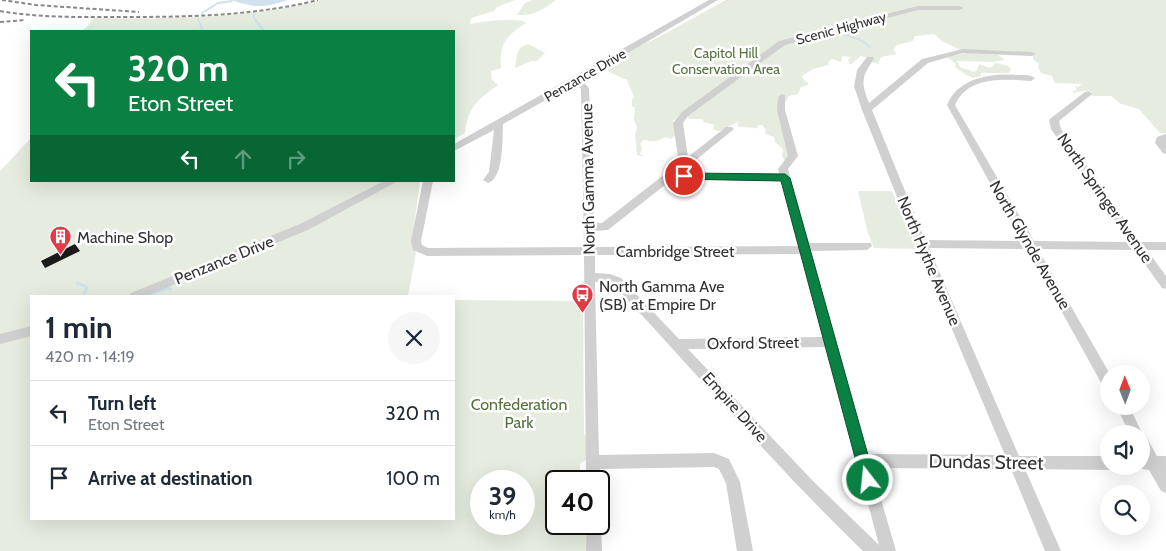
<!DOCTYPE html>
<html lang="en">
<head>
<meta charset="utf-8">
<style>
  :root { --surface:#fff; --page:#f6f6f7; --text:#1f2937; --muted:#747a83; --line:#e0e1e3 }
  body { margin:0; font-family:Cabin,sans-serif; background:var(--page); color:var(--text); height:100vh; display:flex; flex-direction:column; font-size:19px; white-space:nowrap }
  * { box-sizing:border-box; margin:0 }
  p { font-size:16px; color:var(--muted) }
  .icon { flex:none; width:28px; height:28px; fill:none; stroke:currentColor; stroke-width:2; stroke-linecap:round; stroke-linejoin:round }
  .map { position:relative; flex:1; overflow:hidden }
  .sheet { position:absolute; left:30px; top:295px; width:425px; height:225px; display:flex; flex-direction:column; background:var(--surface); border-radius:0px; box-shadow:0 5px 20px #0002 }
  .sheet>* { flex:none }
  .top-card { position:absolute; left:30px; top:30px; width:425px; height:152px; border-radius:0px; box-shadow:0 5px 20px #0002; background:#0b8043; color:#fff; overflow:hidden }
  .needle { width:32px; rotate:359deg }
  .controls { position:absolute; left:1100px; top:365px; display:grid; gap:10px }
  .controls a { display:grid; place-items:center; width:50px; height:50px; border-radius:50%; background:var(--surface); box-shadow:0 5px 20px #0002; font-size:25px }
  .speed { position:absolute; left:470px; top:470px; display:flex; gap:10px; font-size:25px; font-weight:700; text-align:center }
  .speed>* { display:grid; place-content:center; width:65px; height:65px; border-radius:50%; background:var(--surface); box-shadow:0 5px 20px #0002; line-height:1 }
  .speed small { font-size:12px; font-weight:400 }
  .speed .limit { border:2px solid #111; border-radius:8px; background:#fff; color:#111 }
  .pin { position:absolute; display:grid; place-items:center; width:42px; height:42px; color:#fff; margin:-21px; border:2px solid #fff; border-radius:50%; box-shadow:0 1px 5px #0007 }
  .me { position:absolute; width:55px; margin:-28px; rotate:344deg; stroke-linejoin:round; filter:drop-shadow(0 0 4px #0008) }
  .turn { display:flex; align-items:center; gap:18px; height:105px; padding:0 15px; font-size:22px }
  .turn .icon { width:65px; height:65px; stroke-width:2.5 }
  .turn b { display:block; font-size:35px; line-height:42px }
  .lanes { display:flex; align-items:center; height:48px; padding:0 15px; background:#0003; justify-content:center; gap:25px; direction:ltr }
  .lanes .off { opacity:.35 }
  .round { display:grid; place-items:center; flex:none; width:52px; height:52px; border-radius:26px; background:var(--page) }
  .head { display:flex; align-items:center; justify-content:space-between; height:85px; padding:0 15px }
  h1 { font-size:30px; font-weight:700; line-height:38px }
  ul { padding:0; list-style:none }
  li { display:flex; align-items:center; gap:15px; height:65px; padding:0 15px; border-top:1px solid var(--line) }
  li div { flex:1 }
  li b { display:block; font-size:19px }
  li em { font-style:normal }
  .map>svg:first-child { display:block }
  .green { fill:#e6ecdf; fill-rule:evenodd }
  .water { fill:#cfe2ee }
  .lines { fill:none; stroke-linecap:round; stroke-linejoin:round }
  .stream-far1 { stroke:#cfe2ee; stroke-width:2 }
  .stream { stroke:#cfe2ee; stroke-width:2.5 }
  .building { fill:#1a1a1a }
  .minor { fill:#d0d0d0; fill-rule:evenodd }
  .rail { stroke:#888; stroke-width:2; stroke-dasharray:4 2.5; stroke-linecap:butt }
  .route { fill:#0b8043; stroke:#07532c }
  .labels { text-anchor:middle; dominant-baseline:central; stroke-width:5; stroke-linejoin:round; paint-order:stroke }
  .far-street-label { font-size:14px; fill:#333; stroke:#fff }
  .far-park-label { font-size:14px; fill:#56703f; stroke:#fff }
  .street-label { font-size:16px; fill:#333; stroke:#fff }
  .poi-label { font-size:16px; fill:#333; stroke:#fff; text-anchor:start }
  .park-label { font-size:16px; fill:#56703f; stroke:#fff }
  .near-street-label { font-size:19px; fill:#333; stroke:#fff }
</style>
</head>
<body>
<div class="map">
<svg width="1166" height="551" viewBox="0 0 1166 551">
  <rect width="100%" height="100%" fill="#fff"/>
  <g class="green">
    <path d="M 321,0 L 515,0 L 497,7 L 494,11 L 471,18 L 470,24 C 481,22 517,16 526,23 C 506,36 499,43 501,68 L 491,71 L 492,80 L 498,85 C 478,99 468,107 465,133 L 454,139 L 454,31 L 81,31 L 87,27 L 93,18 C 170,19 246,19 321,0 Z"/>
    <path d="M 532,0 L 556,0 C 543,10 534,16 517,15 L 524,4 Z"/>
    <path d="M 726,0 L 1166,0 L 1166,133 L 1160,133 L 1139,109 L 1121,104 L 1111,96 L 1092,96 L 1087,93 L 1090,90 L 1073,93 L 1073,91 L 1077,90 L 1075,86 L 1078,87 L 1082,84 L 1055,83 L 1052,76 L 1041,73 L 1038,67 L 1039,64 L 1033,59 L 1033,53 L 983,50 L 962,51 L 942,41 L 934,34 L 915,36 L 913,41 L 897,45 L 893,50 L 897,54 L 881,57 L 878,64 L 871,62 L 872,59 L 861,56 L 850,65 L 848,60 L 851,57 L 842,56 L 841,62 L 832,59 L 829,61 L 828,65 L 813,69 L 802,76 L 804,80 L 808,83 L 808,85 L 801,87 L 798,94 L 789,96 L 778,113 C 780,116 790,147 790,151 C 789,155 787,159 786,163 L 782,156 L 783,149 L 775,142 L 774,137 L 765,134 L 766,130 L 762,125 L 758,125 L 757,128 L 740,127 L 738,127 L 738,122 L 720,131 L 714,130 L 713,127 L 715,125 L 704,122 L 702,119 L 689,119 L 685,111 L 673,121 L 676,135 L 671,139 L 666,137 C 655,143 653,141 643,140 L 640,144 L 642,149 L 640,154 L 646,157 L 637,155 L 635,134 L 637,127 L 634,120 L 635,108 L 632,106 L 632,100 L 634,97 L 627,80 L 603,69 L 614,63 L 613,61 L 628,51 L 657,38 Z"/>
    <polygon points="528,44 545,53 537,61 531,61 515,68 517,54 521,47"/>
    <path d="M 966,53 L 998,55 L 1005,60 L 993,62 L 957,61 L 960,67 L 974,72 L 977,70 L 979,64 C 987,66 989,71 996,63 L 1008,66 L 1011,70 L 1009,73 L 981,73 L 981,76 L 973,78 L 968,76 L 955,67 L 956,64 L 947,57 Z"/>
    <path d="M 31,138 L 31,181 L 420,181 L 412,241 L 416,253 L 408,296 L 31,296 L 31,519 L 454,519 L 454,300 L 583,301 L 584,434 L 587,438 L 586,460 L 580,464 L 580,472 L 585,473 L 588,481 L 556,481 L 556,524 L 585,524 L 588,535 L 586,551 L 0,551 L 0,171 ZM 481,481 L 524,481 L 524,524 L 481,524 Z"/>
    <polygon points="858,191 892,191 917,249 874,248 868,233"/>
  </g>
  <path class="water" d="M 231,0 L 288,0 C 263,8 255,8 231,0 Z"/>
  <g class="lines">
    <g class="stream-far1">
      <polyline points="202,13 218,3 232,1"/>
      <polyline points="254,14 254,18 264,31"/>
      <polyline points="198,19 203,31"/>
      <polyline points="837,32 839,33"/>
      <polyline points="843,34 861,40 870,47"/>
    </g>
    <g class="stream">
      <polyline points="77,283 87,287 83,296"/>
      <polyline points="147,296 168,288 171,289"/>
    </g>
  </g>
  <polygon class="building" points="75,244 80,251 45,268 41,261"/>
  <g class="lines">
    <g class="minor">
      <path d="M 709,0 L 718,0 L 582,80 L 589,88 L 594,223 L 602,223 L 679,163 L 673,123 L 682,112 L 779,41 L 918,6 L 959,6 L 963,8 L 959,10 L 918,10 L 785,45 L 688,116 L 683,123 L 688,157 L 726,127 L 732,127 L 734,129 L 681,172 L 688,174 L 780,175 L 778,169 L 788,156 L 777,110 L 778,97 L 782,94 L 785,95 L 785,110 L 798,156 L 788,169 L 809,243 L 871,243 L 872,246 L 867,250 L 811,251 L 868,454 L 1005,455 L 916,244 L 862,110 L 854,86 L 857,70 L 867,57 L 873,57 L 874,59 C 861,77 861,83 869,103 L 922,59 L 963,49 L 1032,52 L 1036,54 L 1032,56 L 963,53 L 928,63 L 872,110 L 925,240 L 1022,241 L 947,105 C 958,78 991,73 1017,75 C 1023,75 1030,74 1035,78 L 1031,81 C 1005,79 968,75 955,105 L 1034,241 L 1130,242 L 1051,129 L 1049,120 L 1051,118 L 1085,92 L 1088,91 L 1092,94 L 1059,121 L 1061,129 L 1141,242 L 1166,242 L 1166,250 L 1147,250 L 1166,276 L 1166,289 L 1162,288 L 1135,250 L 1038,249 L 1110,374 L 1109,390 L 1104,388 L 1027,249 L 929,248 L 1019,456 L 1109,456 L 1109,466 L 1115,466 L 1109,470 L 1025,469 L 1061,551 L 1045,551 L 1011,469 L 872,468 L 896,551 L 863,551 C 775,466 696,373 613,284 L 595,282 L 599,455 L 714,453 L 729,459 L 740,482 L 753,551 L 737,551 L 726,483 L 719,469 L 714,467 L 600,469 L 599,484 L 599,481 L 586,481 L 584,255 L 427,256 L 413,250 L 411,241 L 423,181 L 433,181 L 421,241 L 422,245 L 428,248 L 584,247 L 581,89 L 576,83 L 503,124 C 502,140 504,178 488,183 L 483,180 L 489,172 L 494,130 L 454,151 L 454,144 ZM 675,177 L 688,180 L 781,181 L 799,246 L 595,247 L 594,231 L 608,230 ZM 801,254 L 823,337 L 679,339 L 621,278 L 610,274 L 595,273 L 595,255 ZM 826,347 L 879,545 L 813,481 L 688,349 Z"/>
      <polygon points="1166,134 1166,154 1163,153 1155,143 1157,137"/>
      <polygon points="384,181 398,181 308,230 146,296 129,296 131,293 300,224"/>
      <polygon points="31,326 31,336 0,344 0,334"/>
      <polygon points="1116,406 1129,406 1143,435 1146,436 1157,456 1166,456 1166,493 1161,491 1149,470 1136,468 1135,466 1141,466 1141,434 1130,434"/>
      <polygon points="599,519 601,524 602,551 586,551 587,524 599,524"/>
    </g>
    <g class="rail">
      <polyline points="2,0 36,5 139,12"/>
      <path d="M 0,11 C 40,18 81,17 121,17 C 188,17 253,16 318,0"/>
      <polyline points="0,22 25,20"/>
    </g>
  </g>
  <polygon class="route" points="684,173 785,174 790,178 875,480 873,485 868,487 863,485 861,480 781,181 680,179 679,176"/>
  <defs>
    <symbol id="building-pin" viewBox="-11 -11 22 30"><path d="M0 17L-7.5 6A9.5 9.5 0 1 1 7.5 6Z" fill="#e63946" stroke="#fff"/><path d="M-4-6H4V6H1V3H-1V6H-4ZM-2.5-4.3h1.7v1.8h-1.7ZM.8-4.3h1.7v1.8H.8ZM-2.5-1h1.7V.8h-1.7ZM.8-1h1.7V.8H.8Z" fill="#fff"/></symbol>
    <symbol id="bus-pin" viewBox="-11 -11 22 30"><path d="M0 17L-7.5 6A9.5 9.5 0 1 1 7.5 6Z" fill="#e63946" stroke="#fff"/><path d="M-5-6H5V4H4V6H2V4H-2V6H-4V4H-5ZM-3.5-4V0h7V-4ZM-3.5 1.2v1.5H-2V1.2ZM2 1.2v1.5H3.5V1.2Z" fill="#fff"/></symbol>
  </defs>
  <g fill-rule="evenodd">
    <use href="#building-pin" x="48" y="224" width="25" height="34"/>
    <use href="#bus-pin" x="570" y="282" width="25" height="34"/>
  </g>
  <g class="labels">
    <g class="far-street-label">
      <text transform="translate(841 28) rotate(-15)">Scenic Highway</text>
      <text transform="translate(585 75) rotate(-30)">Penzance Drive</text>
    </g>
    <g class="far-park-label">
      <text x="726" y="53">Capitol Hill<tspan x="726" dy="16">Conservation Area</tspan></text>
    </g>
    <g class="street-label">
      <text transform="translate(588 179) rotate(-91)">North Gamma Avenue</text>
      <text transform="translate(1105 198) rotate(55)">North Springer Avenue</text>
      <text transform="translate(1030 245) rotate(60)">North Glynde Avenue</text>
      <text x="675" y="251">Cambridge Street</text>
      <text transform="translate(224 260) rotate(-22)">Penzance Drive</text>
      <text transform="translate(929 261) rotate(67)">North Hythe Avenue</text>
      <text transform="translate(753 343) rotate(-1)">Oxford Street</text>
      <text transform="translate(735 407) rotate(48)">Empire Drive</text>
    </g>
    <g class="poi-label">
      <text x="77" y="237">Machine Shop</text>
      <text x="599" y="286">North Gamma Ave<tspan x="599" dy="18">(SB) at Empire Dr</tspan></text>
    </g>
    <g class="park-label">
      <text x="519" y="404">Confederation<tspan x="519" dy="18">Park</tspan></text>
    </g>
    <g class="near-street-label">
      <text transform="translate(986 462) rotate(1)">Dundas Street</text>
    </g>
  </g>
</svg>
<div class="controls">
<a><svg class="needle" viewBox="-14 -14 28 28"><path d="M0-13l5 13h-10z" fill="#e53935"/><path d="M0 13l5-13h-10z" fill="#747a83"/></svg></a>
<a><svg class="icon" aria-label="sound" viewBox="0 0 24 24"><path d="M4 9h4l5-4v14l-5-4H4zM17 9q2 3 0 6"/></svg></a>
<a><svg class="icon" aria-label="search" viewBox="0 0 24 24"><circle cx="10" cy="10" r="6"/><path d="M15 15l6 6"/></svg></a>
</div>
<div class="speed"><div>39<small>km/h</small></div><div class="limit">40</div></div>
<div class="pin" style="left:684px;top:176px;background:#d93025"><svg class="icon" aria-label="arrive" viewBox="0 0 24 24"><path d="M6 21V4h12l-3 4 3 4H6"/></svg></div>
<svg class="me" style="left:868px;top:480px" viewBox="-20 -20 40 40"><circle r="17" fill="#0b8043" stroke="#fff" stroke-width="3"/><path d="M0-11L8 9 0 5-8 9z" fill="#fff"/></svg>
<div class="top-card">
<div class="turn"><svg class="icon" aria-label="left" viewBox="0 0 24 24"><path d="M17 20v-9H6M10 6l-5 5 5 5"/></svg><div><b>320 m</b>Eton Street</div></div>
<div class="lanes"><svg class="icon" aria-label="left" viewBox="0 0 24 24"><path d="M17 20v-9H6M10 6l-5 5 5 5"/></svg><svg class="icon off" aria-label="ahead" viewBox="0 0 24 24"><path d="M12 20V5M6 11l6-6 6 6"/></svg><svg class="icon off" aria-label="right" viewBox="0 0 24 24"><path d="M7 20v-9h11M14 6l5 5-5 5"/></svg></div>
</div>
<section class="sheet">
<div class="head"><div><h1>1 min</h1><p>420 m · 14:19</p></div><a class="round"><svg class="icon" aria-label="close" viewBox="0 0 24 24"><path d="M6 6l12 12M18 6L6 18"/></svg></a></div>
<ul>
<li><svg class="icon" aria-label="left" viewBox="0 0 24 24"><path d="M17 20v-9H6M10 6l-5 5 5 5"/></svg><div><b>Turn left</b><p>Eton Street</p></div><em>320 m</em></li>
<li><svg class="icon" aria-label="arrive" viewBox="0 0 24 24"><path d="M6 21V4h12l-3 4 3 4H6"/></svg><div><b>Arrive at destination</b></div><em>100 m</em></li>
</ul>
</section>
</div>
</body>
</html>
